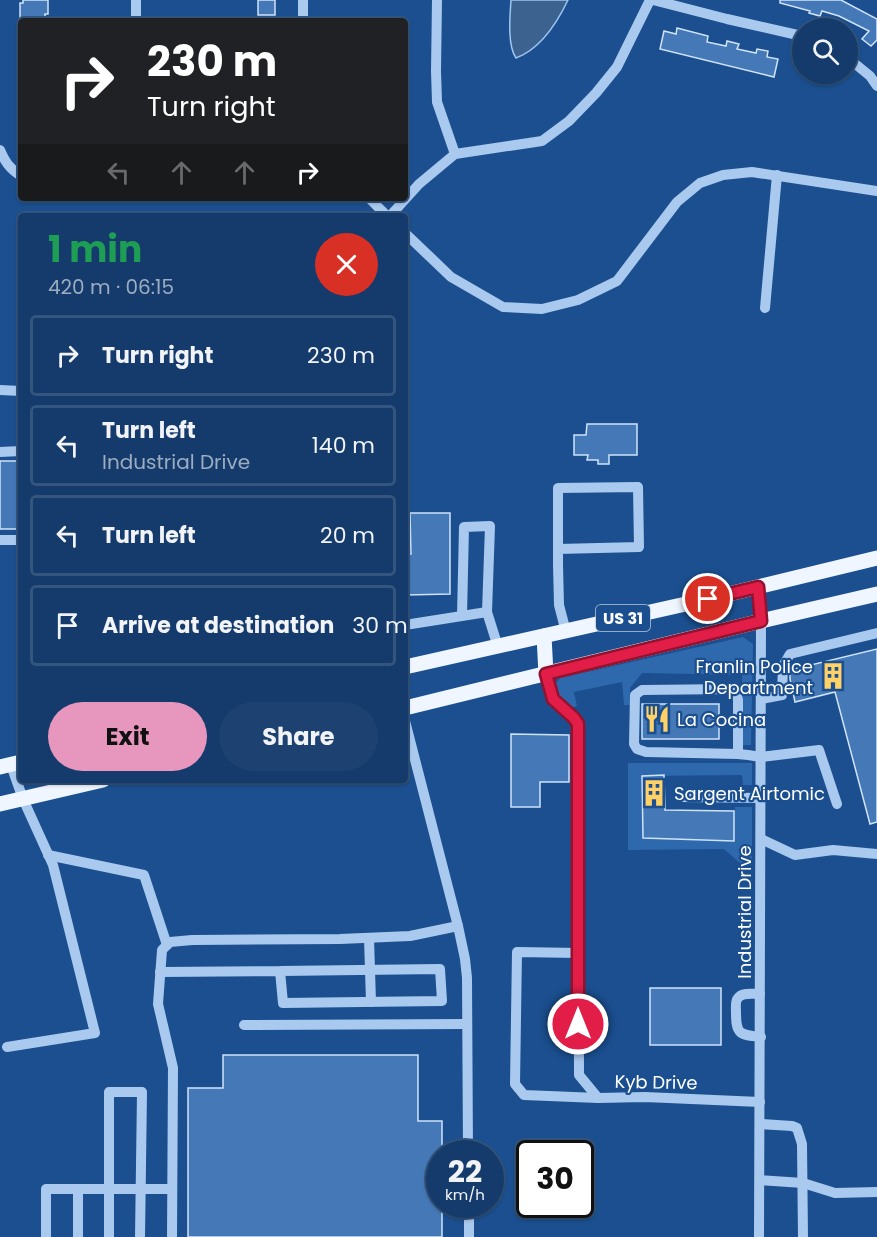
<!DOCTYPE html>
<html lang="en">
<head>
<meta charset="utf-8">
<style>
  :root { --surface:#143b6b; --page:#1d4271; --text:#f1f3f6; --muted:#9dadc1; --line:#33557e; --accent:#e797bd }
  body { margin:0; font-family:Poppins,sans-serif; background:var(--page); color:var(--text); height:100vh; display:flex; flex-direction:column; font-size:22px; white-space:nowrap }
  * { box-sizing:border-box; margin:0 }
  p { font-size:20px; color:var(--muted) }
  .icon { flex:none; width:33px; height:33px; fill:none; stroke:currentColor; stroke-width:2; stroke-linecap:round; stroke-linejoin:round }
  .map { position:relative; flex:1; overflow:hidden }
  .side { position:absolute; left:18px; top:213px; width:390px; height:570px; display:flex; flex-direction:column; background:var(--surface); border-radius:6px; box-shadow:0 2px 4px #0004,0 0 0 2px var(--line) }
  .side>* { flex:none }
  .hud { position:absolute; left:18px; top:18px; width:390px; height:183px; border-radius:6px; box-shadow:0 2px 4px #0004,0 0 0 2px var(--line); background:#202124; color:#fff; overflow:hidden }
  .tools { position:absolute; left:792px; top:18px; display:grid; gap:12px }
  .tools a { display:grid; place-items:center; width:66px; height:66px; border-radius:50%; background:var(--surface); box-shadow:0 2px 4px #0004,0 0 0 2px var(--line); font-size:30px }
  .speed { position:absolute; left:426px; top:1140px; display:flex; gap:12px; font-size:30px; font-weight:700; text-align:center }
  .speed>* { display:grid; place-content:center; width:78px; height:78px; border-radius:50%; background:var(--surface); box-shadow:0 2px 4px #0004,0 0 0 2px var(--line); line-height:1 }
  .speed small { font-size:15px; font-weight:400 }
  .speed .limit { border:3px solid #111; border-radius:9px; background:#fff; color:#111 }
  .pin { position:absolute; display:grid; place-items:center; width:51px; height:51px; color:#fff; margin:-26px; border:3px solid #fff; border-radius:50%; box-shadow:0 2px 6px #0007 }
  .me { position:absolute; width:66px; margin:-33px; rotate:0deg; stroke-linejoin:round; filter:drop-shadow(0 0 4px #0008) }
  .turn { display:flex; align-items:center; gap:21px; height:126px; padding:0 30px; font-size:27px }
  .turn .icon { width:78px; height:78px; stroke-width:2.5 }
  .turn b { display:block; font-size:42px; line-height:51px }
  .lanes { display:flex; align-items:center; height:57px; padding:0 30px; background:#0003; justify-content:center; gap:30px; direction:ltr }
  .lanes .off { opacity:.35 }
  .round { display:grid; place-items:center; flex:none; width:63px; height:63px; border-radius:32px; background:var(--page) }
  .head { display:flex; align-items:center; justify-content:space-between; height:102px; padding:0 30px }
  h1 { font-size:36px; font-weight:700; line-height:45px; color:#1e9e55 }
  .button { display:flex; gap:12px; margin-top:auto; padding:12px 30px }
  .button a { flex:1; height:69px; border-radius:36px; background:var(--accent); color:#111; font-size:24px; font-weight:700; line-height:69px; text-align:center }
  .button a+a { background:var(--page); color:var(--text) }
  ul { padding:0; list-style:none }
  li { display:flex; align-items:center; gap:18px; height:81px; margin:0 12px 9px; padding:0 18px; border:3px solid var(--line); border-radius:6px }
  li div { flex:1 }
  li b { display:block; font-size:22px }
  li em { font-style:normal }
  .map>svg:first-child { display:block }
  .green { fill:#2e69ad }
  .water { fill:#3c6290; stroke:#9cc4f0; stroke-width:1.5 }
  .building { fill:#4478b7; stroke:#cfe3fa; stroke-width:1.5 }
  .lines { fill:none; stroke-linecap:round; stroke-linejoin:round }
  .minor { stroke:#a9c9ee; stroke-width:10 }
  .major { stroke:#f0f6ff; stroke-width:15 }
  .route-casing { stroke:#92132f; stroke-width:15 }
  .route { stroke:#e11d48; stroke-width:10 }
  .labels { text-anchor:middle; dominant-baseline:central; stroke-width:4.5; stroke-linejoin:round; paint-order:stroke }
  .shield { fill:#1b4f8f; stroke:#bbcadd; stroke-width:1.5 }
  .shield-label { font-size:16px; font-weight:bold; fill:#fff }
  .poi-label { font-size:18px; fill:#fff; stroke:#1b4f8f; text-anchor:start }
  .street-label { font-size:18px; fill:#fff; stroke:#1b4f8f }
</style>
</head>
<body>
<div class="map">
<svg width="877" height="1237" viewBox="0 0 877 1237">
  <rect width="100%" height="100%" fill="#1b4f8f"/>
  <g class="green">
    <polygon points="743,637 753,644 751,745 742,745 742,675 642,673 630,688 630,705 624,705 622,682 574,692 577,706 571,708 555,696 553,686 560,678"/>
    <polygon points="628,763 752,763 752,785 743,785 742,775 642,776 643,838 734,841 735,807 752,807 752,865 742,865 724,849 628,850"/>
  </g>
  <path class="water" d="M 511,0 L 568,0 C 557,23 541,49 516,58 C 507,45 510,15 511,0 Z"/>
  <g class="building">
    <polygon points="23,0 48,0 48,14 45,14 45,21 20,21 20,3 23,3"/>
    <rect x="258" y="0" width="17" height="15"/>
    <polygon points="780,0 841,0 877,19 877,40 871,46 862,39 869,31 839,16 822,11 820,16 809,13 810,11 780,3"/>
    <polygon points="677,28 708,36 707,42 726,46 727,41 739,44 737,49 756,53 757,49 768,51 767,57 778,59 774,77 660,49 664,31 676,34"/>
    <polygon points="587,424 637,424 637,455 609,455 609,464 598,464 598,460 587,460 588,455 574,455 574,435 586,435"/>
    <rect x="0" y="461" width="21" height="68"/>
    <polygon points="410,513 450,513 450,594 405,595 405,554 411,554"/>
    <polygon points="877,649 877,822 870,824 835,692 795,702 790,679 790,670"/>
    <rect x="642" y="704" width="77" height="35"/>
    <polygon points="511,734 569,735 569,782 540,782 540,807 511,807"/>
    <polygon points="664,775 665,810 734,811 734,841 643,838 642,776"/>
    <rect x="650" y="988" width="71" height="57"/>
    <polygon points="223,1055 418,1055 418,1121 442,1121 442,1154 440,1154 440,1204 442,1204 442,1237 188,1237 188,1088 223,1088"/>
  </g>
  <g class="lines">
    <g class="minor">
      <polyline points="437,0 436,71 437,102 455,154"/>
      <polyline points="653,0 727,19 802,36"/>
      <polyline points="136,21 136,0"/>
      <polyline points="303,21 303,0"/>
      <polyline points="848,58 870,76 877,86"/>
      <path d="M 0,150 C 5,162 10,169 21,176"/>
      <polyline points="369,198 387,216"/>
      <polyline points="390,216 419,184 455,154 542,141 569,121 596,93 617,67 650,0"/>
      <polyline points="405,233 451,277 503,307 542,309 578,300 617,281 677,202 700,183 723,175 752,172 877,191"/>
      <polyline points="765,308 777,175"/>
      <polyline points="0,390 21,391"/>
      <polyline points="0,452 21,451"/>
      <polyline points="0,540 21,540"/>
      <polyline points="558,549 639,547 638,487 558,488 558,565 559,605 566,632"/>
      <polyline points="758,587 761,621 759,1237"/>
      <polyline points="487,612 498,647"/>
      <polyline points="405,625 487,612 490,526 464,527 462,616"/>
      <polyline points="546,674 553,699 574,718 578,724 579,1075 598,1098 645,1097 760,1102"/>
      <polyline points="761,699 782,695 783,666 790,654 877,633"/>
      <polyline points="405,721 458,926 465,959 467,978 468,1154"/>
      <polyline points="738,754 738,700 736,693 731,689 642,690 635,695 634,744 637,749 646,752 738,754 748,755 761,757 819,750 837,804"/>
      <polyline points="681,797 761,798"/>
      <polyline points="761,839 795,855 833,850 877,854"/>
      <polyline points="48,855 144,875 167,945"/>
      <polyline points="369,938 371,1002"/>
      <polyline points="579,953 517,952 515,1084 524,1095 598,1098"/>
      <polyline points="160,972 280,971 283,1003 442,1001 440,969 280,971"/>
      <path d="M 760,994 C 754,994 742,992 738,998 C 735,1001 736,1008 736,1012 C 736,1034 739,1035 761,1037"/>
      <polyline points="244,1025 467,1024"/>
      <polyline points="7,1047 95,1033 53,865 23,799 11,765"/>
      <polyline points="760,1124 792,1126 797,1128 802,1144 803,1237"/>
      <polyline points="760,1180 803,1183 835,1193 877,1192"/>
      <polyline points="78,1189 78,1237"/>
      <polyline points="469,1204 469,1237"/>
      <polyline points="46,1237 46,1189 172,1189"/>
      <polyline points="109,1237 109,1092 142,1092 140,1237"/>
      <polyline points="172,1237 173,1068 158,1004 162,950 170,942 192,940 340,939 410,936 458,926"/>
    </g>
    <g class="major">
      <polyline points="544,636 546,674"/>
      <polyline points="405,667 708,599 877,558"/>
      <polyline points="405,708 761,621 877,594"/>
      <polyline points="0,767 21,762"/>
      <polyline points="0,804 103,780"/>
    </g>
  </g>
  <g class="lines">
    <defs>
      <polyline id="route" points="578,1024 578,724 574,718 553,699 546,674 761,621 758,587 708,599"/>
    </defs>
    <use href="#route" class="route-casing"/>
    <use href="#route" class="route"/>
  </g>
  <defs>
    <symbol id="building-bare" viewBox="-9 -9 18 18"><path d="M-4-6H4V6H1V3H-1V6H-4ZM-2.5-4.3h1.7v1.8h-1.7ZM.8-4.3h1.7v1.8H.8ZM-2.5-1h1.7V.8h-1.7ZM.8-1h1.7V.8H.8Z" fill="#ffd166" stroke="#1b4f8f" stroke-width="2.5" paint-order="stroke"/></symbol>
    <symbol id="restaurant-bare" viewBox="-9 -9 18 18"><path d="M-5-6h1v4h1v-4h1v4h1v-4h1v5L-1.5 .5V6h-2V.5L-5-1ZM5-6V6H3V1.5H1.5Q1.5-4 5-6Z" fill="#ffd166" stroke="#1b4f8f" stroke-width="2.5" paint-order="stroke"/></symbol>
  </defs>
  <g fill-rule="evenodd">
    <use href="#building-bare" x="814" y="657" width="38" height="38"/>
    <use href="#restaurant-bare" x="638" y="700" width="38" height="38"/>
    <use href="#building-bare" x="635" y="774" width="38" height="38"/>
  </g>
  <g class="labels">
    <rect class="shield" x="596" y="605" width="54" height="26" rx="4.5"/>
    <g class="shield-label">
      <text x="623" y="618">US 31</text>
    </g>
    <g class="poi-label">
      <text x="813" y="666" text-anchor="end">Franlin Police<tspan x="813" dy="21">Department</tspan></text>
      <text x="677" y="719">La Cocina</text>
      <text x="674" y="793">Sargent Airtomic</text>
    </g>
    <g class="street-label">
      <text transform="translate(744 912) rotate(-90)">Industrial Drive</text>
      <text transform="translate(656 1082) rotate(1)">Kyb Drive</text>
    </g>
  </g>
</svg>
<div class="tools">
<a><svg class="icon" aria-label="search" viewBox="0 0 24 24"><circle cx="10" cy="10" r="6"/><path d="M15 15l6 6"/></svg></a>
</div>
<div class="speed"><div>22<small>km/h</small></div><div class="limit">30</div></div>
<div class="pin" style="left:708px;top:599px;background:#d93025"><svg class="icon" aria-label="arrive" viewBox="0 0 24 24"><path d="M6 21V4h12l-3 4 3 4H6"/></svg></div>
<svg class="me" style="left:578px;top:1024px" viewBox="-20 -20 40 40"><circle r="17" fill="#e11d48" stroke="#fff" stroke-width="3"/><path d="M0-11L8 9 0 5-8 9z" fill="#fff"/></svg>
<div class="hud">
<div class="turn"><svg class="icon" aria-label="right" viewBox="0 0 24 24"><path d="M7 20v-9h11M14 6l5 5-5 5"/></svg><div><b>230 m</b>Turn right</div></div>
<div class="lanes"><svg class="icon off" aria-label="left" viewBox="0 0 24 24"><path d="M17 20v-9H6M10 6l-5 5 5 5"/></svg><svg class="icon off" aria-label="ahead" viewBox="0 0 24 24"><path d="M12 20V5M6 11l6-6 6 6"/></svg><svg class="icon off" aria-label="ahead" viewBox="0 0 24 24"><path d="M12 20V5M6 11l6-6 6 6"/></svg><svg class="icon" aria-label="right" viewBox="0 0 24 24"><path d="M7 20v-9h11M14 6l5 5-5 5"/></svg></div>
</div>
<section class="side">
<div class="head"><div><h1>1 min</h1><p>420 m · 06:15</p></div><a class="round" style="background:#d93025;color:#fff"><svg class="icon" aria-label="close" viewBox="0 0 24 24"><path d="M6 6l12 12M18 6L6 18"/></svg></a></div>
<ul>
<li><svg class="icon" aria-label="right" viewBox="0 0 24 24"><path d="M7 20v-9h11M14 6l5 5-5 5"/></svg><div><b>Turn right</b></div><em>230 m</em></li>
<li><svg class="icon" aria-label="left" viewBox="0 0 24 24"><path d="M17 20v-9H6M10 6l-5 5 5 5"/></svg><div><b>Turn left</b><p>Industrial Drive</p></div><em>140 m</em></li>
<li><svg class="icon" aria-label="left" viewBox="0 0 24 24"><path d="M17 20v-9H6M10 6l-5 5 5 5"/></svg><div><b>Turn left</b></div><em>20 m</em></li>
<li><svg class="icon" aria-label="arrive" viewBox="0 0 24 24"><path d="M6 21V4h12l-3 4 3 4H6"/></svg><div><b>Arrive at destination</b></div><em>30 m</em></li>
</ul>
<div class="button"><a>Exit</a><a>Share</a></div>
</section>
</div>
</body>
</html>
